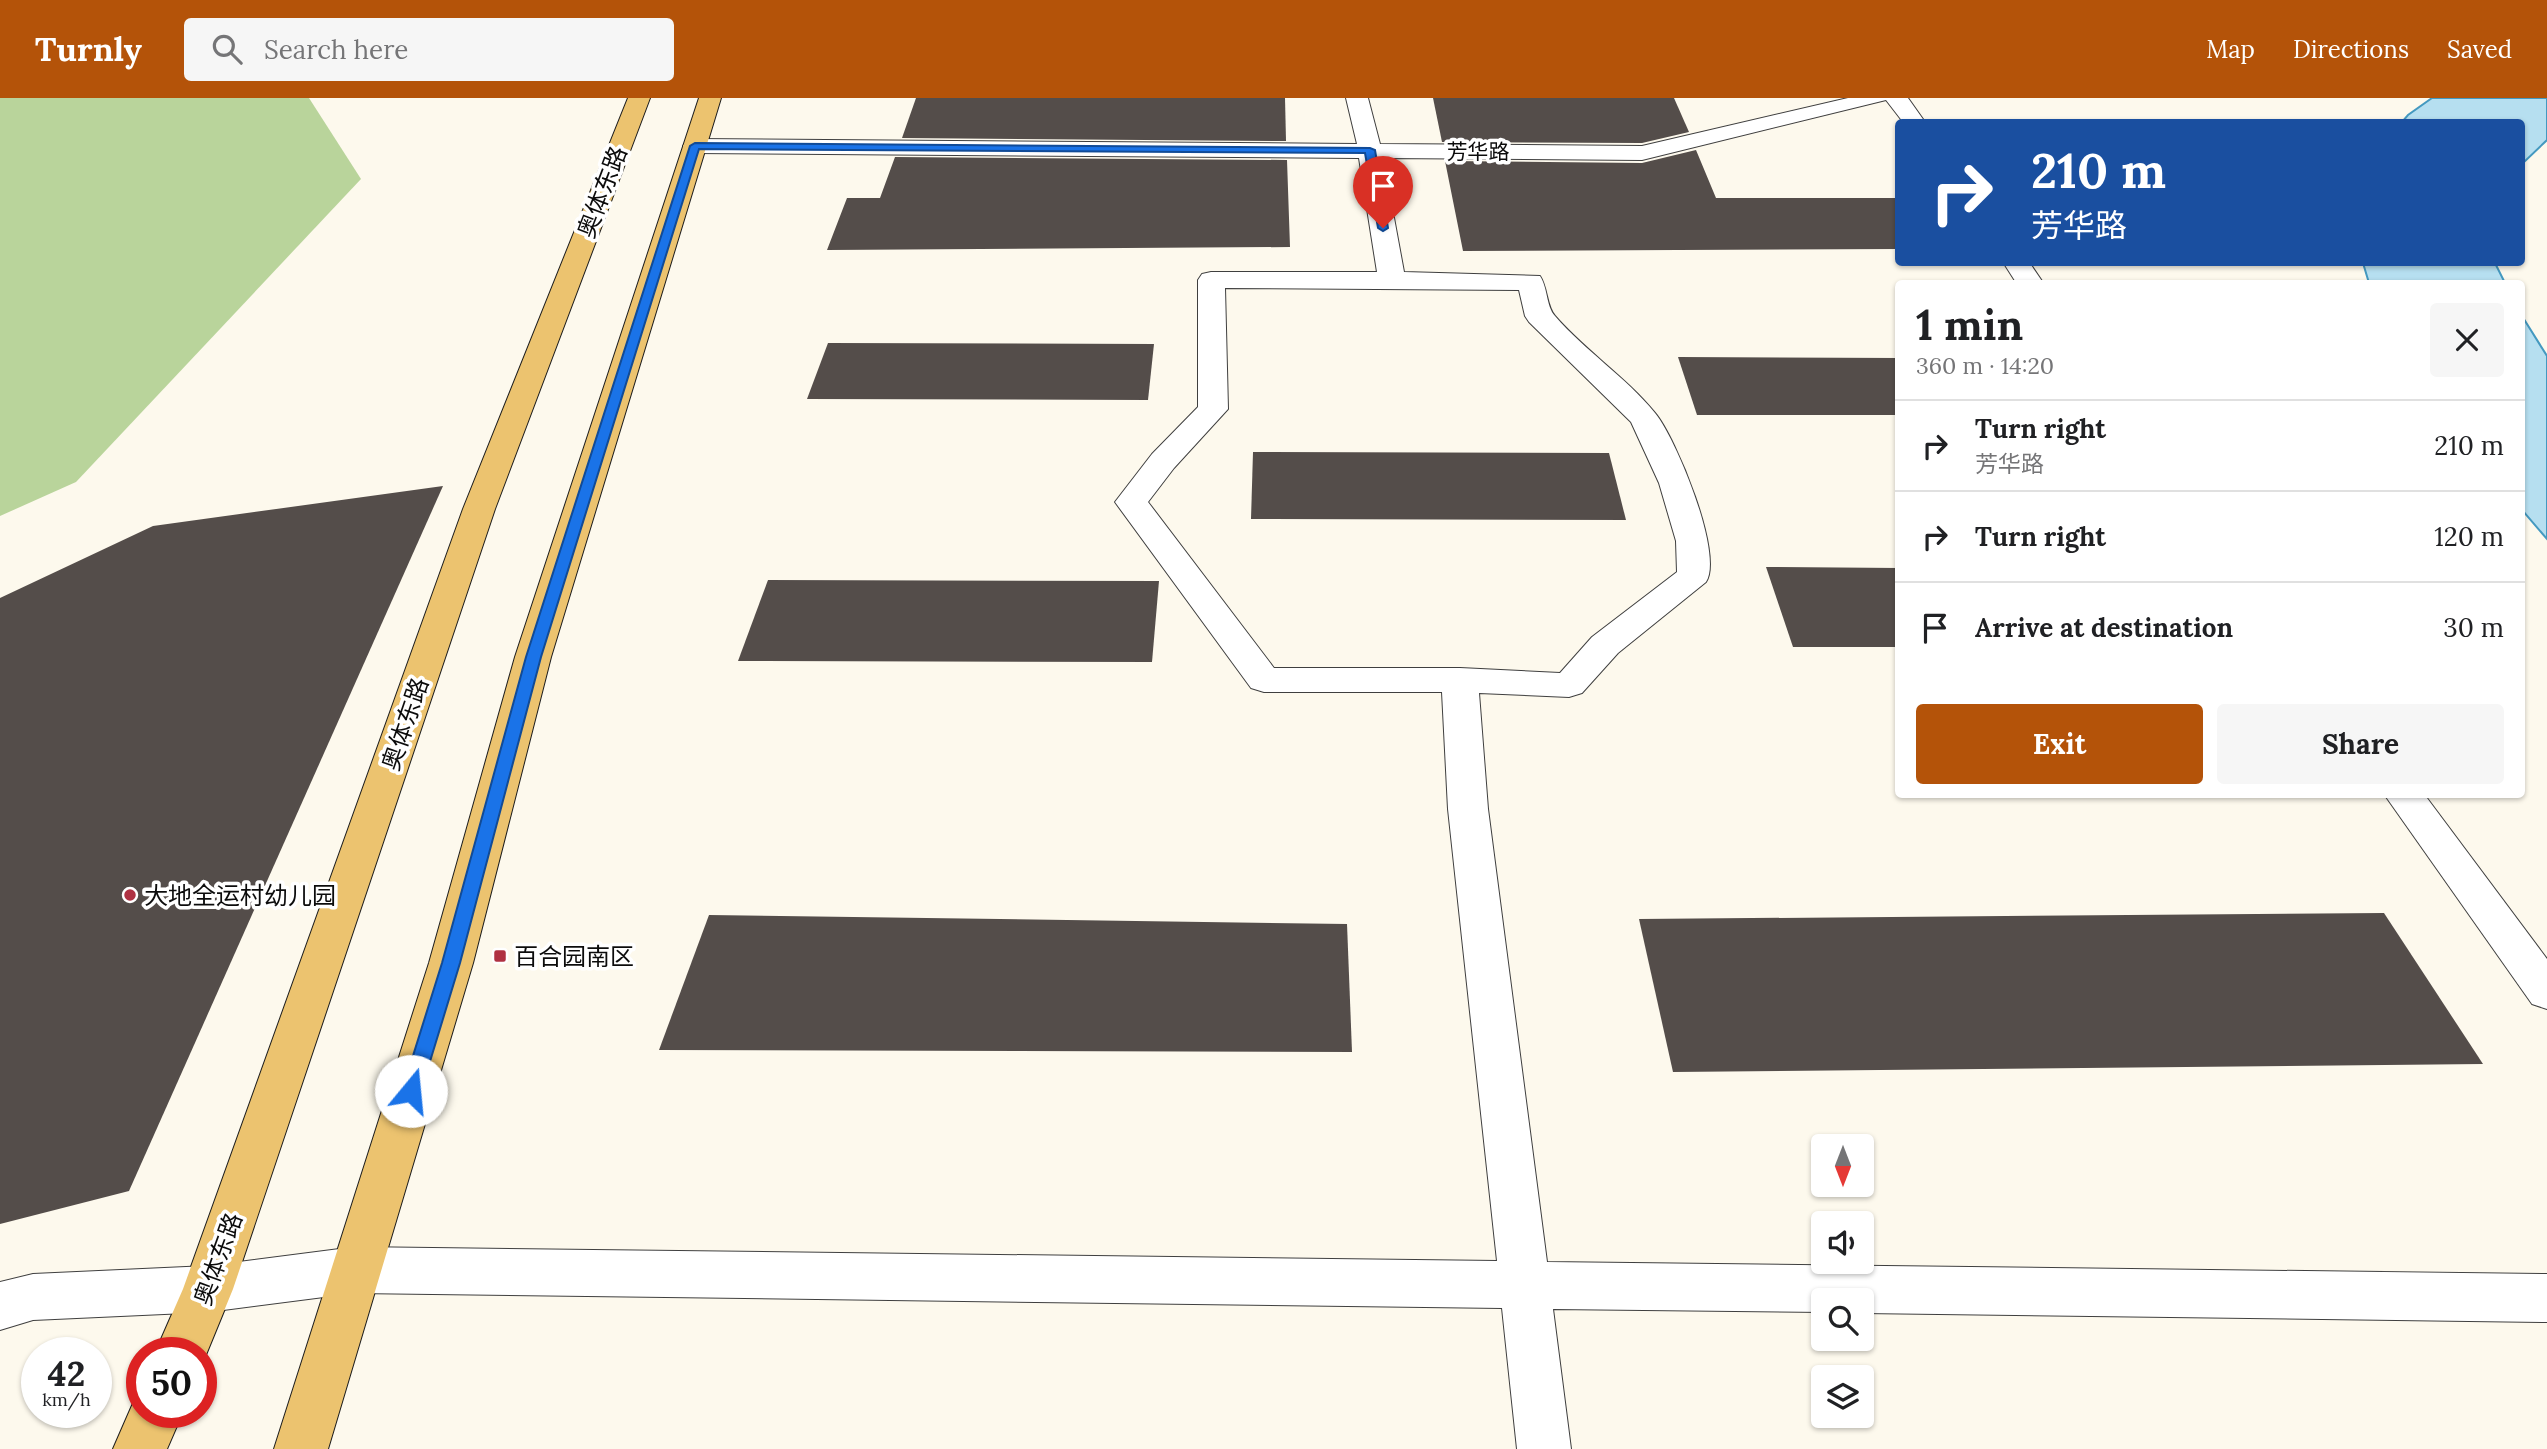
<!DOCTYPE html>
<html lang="en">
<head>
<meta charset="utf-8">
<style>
  :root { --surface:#fff; --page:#f6f6f6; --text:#202124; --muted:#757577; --line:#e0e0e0; --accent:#b45309 }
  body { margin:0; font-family:Lora,"Noto Sans SC",serif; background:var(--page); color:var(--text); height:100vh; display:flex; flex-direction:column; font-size:26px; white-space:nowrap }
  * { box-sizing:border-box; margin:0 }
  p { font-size:23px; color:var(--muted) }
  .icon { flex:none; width:38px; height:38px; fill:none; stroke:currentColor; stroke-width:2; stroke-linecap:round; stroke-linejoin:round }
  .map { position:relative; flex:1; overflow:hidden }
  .side { position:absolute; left:1895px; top:182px; width:630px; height:518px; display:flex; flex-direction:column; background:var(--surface); border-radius:7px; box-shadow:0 2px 5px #0004 }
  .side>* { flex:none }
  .banner { position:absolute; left:1895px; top:21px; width:630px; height:147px; border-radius:7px; box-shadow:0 2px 5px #0004; background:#1a4fa0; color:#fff; overflow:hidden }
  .needle { width:46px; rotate:180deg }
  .buttons { position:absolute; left:1811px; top:1036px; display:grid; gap:14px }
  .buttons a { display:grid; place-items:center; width:63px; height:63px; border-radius:7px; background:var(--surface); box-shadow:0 2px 5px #0004; font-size:35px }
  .speed { position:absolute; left:21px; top:1239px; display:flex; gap:14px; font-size:35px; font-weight:700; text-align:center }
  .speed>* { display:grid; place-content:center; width:91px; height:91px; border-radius:50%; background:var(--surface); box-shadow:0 2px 5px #0004; line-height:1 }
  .speed small { font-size:18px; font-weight:400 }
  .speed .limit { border:10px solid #d22; background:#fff; color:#111 }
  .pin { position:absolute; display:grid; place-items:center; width:60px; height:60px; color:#fff; margin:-72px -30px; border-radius:50% 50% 50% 0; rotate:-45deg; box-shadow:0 0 7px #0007 }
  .pin .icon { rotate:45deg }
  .me { position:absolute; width:77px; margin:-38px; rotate:17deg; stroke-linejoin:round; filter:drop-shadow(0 0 5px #0008) }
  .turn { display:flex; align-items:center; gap:24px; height:147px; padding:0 21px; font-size:32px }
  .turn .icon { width:91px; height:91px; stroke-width:2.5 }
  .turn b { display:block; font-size:49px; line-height:60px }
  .round { display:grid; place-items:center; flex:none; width:74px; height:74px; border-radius:7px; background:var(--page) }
  .head { display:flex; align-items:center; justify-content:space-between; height:119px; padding:0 21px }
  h1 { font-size:42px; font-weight:700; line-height:52px }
  .cta { display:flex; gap:14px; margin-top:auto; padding:14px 21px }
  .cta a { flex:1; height:80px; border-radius:7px; background:var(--accent); color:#fff; font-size:28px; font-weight:700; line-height:80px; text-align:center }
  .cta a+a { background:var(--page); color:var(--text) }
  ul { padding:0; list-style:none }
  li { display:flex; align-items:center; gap:21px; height:91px; padding:0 21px; border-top:2px solid var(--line) }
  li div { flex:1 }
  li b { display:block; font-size:26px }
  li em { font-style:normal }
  header { display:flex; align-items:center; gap:42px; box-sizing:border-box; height:98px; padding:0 35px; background:var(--accent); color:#fff }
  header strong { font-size:33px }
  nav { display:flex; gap:38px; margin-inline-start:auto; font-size:24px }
  .search { width:490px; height:63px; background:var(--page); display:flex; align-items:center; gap:18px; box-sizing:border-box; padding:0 24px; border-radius:7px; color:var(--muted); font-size:26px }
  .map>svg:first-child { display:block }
  .forest { fill:#b9d49b }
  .water { fill:#b6dff0; stroke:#4499c0; stroke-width:2 }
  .building { fill:#544d4a }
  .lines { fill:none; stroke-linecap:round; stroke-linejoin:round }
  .minor-casing { stroke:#3f3f3f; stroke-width:2 }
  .major-casing { stroke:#1d1d1d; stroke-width:2 }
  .minor { fill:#fff; fill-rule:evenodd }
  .major { fill:#ecc36f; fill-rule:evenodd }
  .route { fill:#1a73e8; stroke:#114b97; stroke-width:2 }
  .poi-dot { fill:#af3142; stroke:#fff; stroke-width:2.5 }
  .labels { text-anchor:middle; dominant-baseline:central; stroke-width:7; stroke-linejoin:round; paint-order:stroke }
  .far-street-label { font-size:21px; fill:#0c0c0c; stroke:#fff }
  .street-label { font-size:24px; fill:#0c0c0c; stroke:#fff }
  .poi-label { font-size:24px; fill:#0c0c0c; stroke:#fff; text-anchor:start }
</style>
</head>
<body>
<header>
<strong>Turnly</strong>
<div class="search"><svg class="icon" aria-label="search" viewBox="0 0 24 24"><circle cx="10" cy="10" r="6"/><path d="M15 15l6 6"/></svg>Search here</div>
<nav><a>Map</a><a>Directions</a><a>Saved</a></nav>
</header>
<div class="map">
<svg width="2547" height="1351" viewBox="0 0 2547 1351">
  <rect width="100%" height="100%" fill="#fdf9ed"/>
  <polygon class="forest" points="0,0 309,0 361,81 76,384 0,418"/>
  <g class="water">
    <polygon points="2432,0 2547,0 2547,42 2522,66 2522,24 2402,24 2408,17"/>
    <polygon points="2363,165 2495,165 2505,185 2369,185"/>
    <polygon points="2522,218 2547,258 2547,441 2522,412"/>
  </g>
  <g class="building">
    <polygon points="916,0 1285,0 1286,43 902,40"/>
    <polygon points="1433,0 1674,0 1689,34 1642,45 1442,44"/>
    <polygon points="1696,52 1716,100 1899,100 1899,151 1463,153 1445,63 1642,65"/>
    <polygon points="895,59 1287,62 1290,149 827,152 847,100 880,100"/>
    <polygon points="828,245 1154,246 1148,302 807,301"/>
    <polygon points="1678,259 1899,260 1899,317 1697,317"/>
    <polygon points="1253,354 1609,355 1626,422 1251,421"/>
    <polygon points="443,388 129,1093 0,1126 0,500 153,428"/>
    <polygon points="1766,469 1899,470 1899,549 1793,549"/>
    <polygon points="768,482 1159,483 1152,564 738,563"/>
    <polygon points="2384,815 2483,966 1673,974 1639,821"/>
    <polygon points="709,817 1347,826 1352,954 659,952"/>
  </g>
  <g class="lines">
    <defs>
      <g id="minor">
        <path d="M 1346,0 L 1368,0 L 1380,46 L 1642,48 L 1848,0 L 1908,0 L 1925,24 L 1903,24 L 1886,2 L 1642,62 L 1383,60 L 1404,174 L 1540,178 C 1548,190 1546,208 1555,218 C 1585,253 1626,279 1655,315 C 1676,340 1724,457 1706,484 L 1618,555 L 1582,595 L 1569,599 L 1479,595 L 1488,711 L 1547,1164 L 2547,1176 L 2547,1224 L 1862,1215 L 1862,1202 L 1824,1202 L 1824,1214 L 1553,1211 L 1571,1351 L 1517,1351 L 1502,1210 L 355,1195 L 208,1214 L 33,1222 L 0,1232 L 0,1184 L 33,1176 L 208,1168 L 355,1149 L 1497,1163 L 1448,711 L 1442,594 L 1264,594 L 1251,590 L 1115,404 L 1152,356 L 1198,309 L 1198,182 L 1202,176 L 1211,174 L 1377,174 L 1359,60 L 695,55 L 687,53 L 683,48 L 687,43 L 695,41 L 1357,46 ZM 1225,190 L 1519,192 L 1525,218 L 1529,224 L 1631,324 L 1659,385 L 1676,443 L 1677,474 L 1592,539 L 1560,575 L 1460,570 L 1274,570 L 1148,404 L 1174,370 L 1228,311 Z"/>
        <polygon points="2003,164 2029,164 2044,186 2017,186"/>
        <polygon points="2384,696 2424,696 2547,861 2547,911 2532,906"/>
      </g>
      <g id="major">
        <polygon points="628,0 650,0 495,411 233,1191 201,1269 201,1255 155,1255 183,1191 463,411"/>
        <polygon points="699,0 721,0 551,559 473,865 328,1351 274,1351 429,865 515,559"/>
        <polygon points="142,1294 142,1314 183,1314 167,1351 113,1351 137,1296"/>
      </g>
    </defs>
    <use href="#minor" class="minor-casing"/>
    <use href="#major" class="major-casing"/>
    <use href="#minor" class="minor"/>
    <use href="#major" class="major"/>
  </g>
  <polygon class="route" points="695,45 1370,50 1375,52 1388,130 1383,133 1378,130 1365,55 699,51 541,559 460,865 421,993 418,999 411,1001 405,999 402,993 442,865 526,559 690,48"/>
  <g class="poi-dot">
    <circle cx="130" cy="797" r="7"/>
    <rect x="493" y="851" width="14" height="14" rx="3.5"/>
  </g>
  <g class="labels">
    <g class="far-street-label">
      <text x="1478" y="53">芳华路</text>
    </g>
    <g class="street-label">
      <text transform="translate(602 94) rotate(-69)">奥体东路</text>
      <text transform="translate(405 626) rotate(-71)">奥体东路</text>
      <text transform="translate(218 1161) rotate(-70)">奥体东路</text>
    </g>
    <g class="poi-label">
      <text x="144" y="797">大地全运村幼儿园</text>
      <text x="514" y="858">百合园南区</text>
    </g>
  </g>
</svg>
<div class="buttons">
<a><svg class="needle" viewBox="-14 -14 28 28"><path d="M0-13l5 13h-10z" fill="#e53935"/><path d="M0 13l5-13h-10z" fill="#757577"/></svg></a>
<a><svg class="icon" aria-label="sound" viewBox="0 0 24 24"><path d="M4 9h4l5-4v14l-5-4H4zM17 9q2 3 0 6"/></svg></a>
<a><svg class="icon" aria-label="search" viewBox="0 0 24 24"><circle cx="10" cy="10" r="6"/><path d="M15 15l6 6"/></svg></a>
<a><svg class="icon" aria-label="layers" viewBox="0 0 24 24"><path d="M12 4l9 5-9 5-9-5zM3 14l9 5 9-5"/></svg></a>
</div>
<div class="speed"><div>42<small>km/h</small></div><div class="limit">50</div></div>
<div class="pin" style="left:1383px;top:130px;background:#d93025"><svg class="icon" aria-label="arrive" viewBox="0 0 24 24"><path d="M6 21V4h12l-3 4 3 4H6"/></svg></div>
<svg class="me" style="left:411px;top:993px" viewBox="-20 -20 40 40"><circle r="19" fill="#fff"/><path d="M0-13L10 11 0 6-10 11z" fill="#1a73e8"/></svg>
<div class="banner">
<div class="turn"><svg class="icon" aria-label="right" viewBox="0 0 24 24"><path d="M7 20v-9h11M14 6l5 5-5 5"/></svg><div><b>210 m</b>芳华路</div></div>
</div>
<section class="side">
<div class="head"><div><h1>1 min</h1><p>360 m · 14:20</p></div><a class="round"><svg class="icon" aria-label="close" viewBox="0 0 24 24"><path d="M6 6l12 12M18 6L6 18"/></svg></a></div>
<ul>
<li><svg class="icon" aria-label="right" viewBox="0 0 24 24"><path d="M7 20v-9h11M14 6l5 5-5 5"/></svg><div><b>Turn right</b><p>芳华路</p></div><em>210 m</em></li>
<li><svg class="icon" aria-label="right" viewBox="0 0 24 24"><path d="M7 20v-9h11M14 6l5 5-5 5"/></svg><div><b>Turn right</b></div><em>120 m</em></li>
<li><svg class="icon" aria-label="arrive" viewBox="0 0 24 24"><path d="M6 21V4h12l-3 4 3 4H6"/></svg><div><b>Arrive at destination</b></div><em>30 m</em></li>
</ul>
<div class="cta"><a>Exit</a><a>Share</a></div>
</section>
</div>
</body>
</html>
